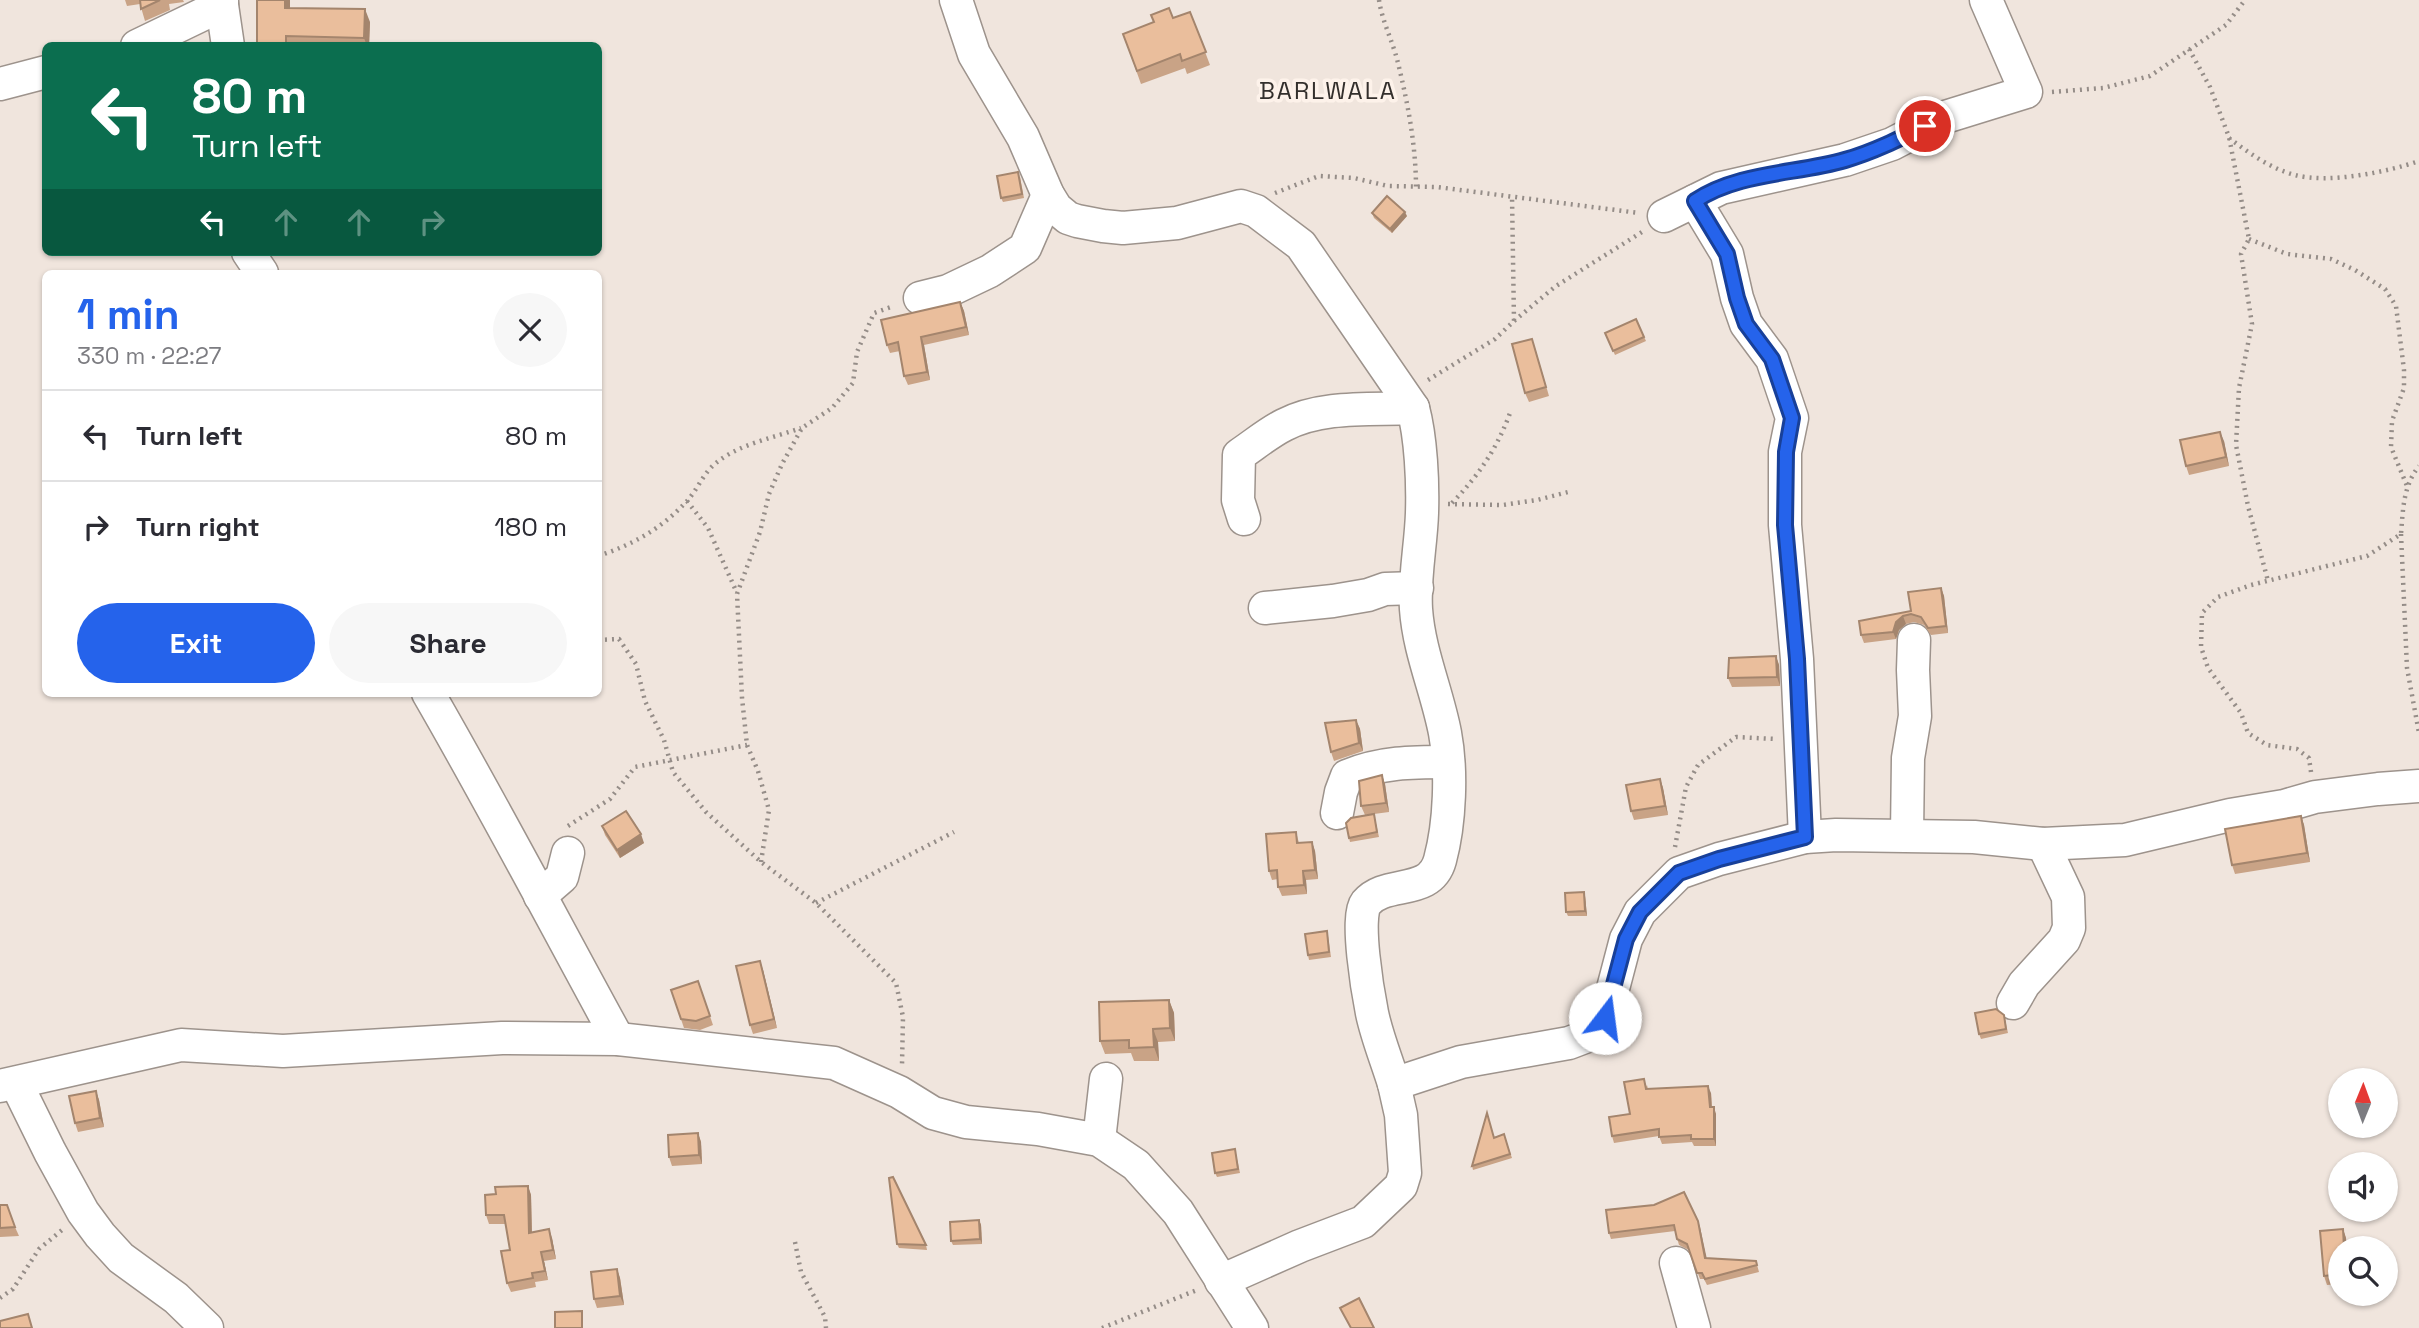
<!DOCTYPE html>
<html lang="en">
<head>
<meta charset="utf-8">
<style>
  :root { --surface:#fff; --page:#f7f7f7; --text:#2b2b33; --muted:#7c7c81; --line:#e1e1e2; --accent:#2563eb }
  body { margin:0; font-family:"Space Grotesk",sans-serif; background:var(--page); color:var(--text); height:100vh; display:flex; flex-direction:column; font-size:26px; white-space:nowrap }
  * { box-sizing:border-box; margin:0 }
  p { font-size:23px; color:var(--muted) }
  .icon { flex:none; width:38px; height:38px; fill:none; stroke:currentColor; stroke-width:2; stroke-linecap:round; stroke-linejoin:round }
  .map { position:relative; flex:1; overflow:hidden }
  .drawer { position:absolute; left:42px; top:270px; width:560px; height:427px; display:flex; flex-direction:column; background:var(--surface); border-radius:10px; box-shadow:0 2px 5px #0004 }
  .drawer>* { flex:none }
  .top-card { position:absolute; left:42px; top:42px; width:560px; height:214px; border-radius:10px; box-shadow:0 2px 5px #0004; background:#0b6e4f; color:#fff; overflow:hidden }
  .needle { width:46px; rotate:1deg }
  .fabs { position:absolute; left:2328px; top:1068px; display:grid; gap:14px }
  .fabs a { display:grid; place-items:center; width:70px; height:70px; border-radius:50%; background:var(--surface); box-shadow:0 2px 5px #0004; font-size:35px }
  .pin { position:absolute; display:grid; place-items:center; width:60px; height:60px; color:#fff; margin:-30px; border:4px solid #fff; border-radius:50%; box-shadow:0 2px 7px #0007 }
  .me { position:absolute; width:77px; margin:-38px; rotate:15deg; stroke-linejoin:round; filter:drop-shadow(0 0 5px #0008) }
  .turn { display:flex; align-items:center; gap:24px; height:147px; padding:0 35px; font-size:32px }
  .turn .icon { width:91px; height:91px; stroke-width:2.5 }
  .turn b { display:block; font-size:49px; line-height:60px }
  .lanes { display:flex; align-items:center; height:66px; padding:0 35px; background:#0003; justify-content:center; gap:35px; direction:ltr }
  .lanes .off { opacity:.35 }
  .round { display:grid; place-items:center; flex:none; width:74px; height:74px; border-radius:37px; background:var(--page) }
  .summary { display:flex; align-items:center; justify-content:space-between; height:119px; padding:0 35px }
  h1 { font-size:42px; font-weight:600; line-height:52px; color:var(--accent) }
  .primary-button { display:flex; gap:14px; margin-top:auto; padding:14px 35px }
  .primary-button a { flex:1; height:80px; border-radius:42px; background:var(--accent); color:#fff; font-size:28px; font-weight:600; line-height:80px; text-align:center }
  .primary-button a+a { background:var(--page); color:var(--text) }
  ul { padding:0; list-style:none }
  li { display:flex; align-items:center; gap:21px; height:91px; padding:0 35px; border-top:2px solid var(--line) }
  li div { flex:1 }
  li b { display:block; font-size:26px }
  li em { font-style:normal }
  .map>svg:first-child { display:block }
  .lines { fill:none; stroke-linecap:round; stroke-linejoin:round }
  .minor-casing { stroke:#9d938c; stroke-width:35 }
  .path { stroke:#958d88; stroke-width:4.5; stroke-dasharray:2 5; stroke-linecap:butt }
  .minor { stroke:#fff; stroke-width:32 }
  .wall { fill:#c9a386 }
  .shaded-wall { fill:#a4856d }
  .building { fill:#eabe9c; stroke:#a4856d; stroke-width:2 }
  .route-casing { stroke:#184099; stroke-width:18 }
  .route { stroke:#2563eb; stroke-width:12 }
  .labels { text-anchor:middle; dominant-baseline:central; stroke-width:7; stroke-linejoin:round; paint-order:stroke }
  .quarter-label { font-size:24px; letter-spacing:2px; fill:#332f2c; stroke:#fdf2ea }
</style>
</head>
<body>
<div class="map">
<svg width="2419" height="1328" viewBox="0 0 2419 1328">
  <rect width="100%" height="100%" fill="#f0e5dd"/>
  <g class="lines">
    <defs>
      <g id="minor">
        <path d="M 956,0 L 974,54 L 1023,137 L 1048,195 L 1056,208 L 1068,218 L 1077,221 L 1103,226 L 1123,228 L 1177,223 L 1241,206 L 1256,211 L 1301,245 L 1413,408 C 1421,438 1423,482 1422,513 C 1421,545 1414,577 1416,609 C 1419,652 1437,691 1445,733 C 1452,770 1450,823 1440,860 C 1430,897 1386,879 1366,903 C 1355,917 1368,993 1372,1013 C 1377,1037 1387,1061 1394,1084"/>
        <polyline points="222,5 228,46"/>
        <polyline points="137,46 222,5 222,0"/>
        <polyline points="0,84 46,72"/>
        <polyline points="1695,201 1727,254 1737,298 1746,324 1772,359 1792,418 1785,452 1785,525 1797,659 1805,837"/>
        <polyline points="1664,216 1721,188 1845,160 1892,144 1942,118 2026,92 1986,0"/>
        <polyline points="248,252 262,273"/>
        <polyline points="920,298 948,291 990,271 1025,248 1048,195"/>
        <path d="M 1244,519 L 1238,500 L 1239,455 C 1254,445 1268,433 1284,425 C 1322,405 1371,410 1413,408"/>
        <polyline points="1265,608 1333,601 1368,595 1385,589 1417,588"/>
        <path d="M 428,693 C 494,807 555,924 618,1039"/>
        <path d="M 1337,813 L 1341,792 L 1347,776 C 1381,762 1412,762 1448,762"/>
        <polyline points="1907,835 1908,758 1915,716 1913,670 1914,640"/>
        <polyline points="540,896 562,877 568,853"/>
        <polyline points="2013,1003 2024,984 2064,940 2069,928 2068,897 2043,844"/>
        <polyline points="16,1083 50,1152 83,1212 100,1235 121,1258 176,1298 207,1328"/>
        <polyline points="0,1086 181,1045 283,1051 502,1038 618,1039 834,1063 899,1092 933,1113 966,1122 1038,1129 1099,1140 1136,1165 1178,1212 1252,1328"/>
        <polyline points="1099,1140 1106,1079"/>
        <polyline points="1676,1263 1694,1328"/>
        <polyline points="1221,1281 1300,1246 1363,1222 1401,1186 1405,1173 1401,1115 1394,1084 1461,1062 1569,1043 1590,1035 1600,1027 1605,1019 1626,939 1640,912 1679,873 1719,859 1805,837 1836,835 1974,837 2043,844 2125,840 2230,815 2284,806 2315,797 2378,789 2419,786"/>
      </g>
    </defs>
    <use href="#minor" class="minor-casing"/>
    <g class="path">
      <path d="M 1379,0 C 1382,21 1393,42 1398,63 C 1408,104 1416,146 1416,188"/>
      <polyline points="2189,49 2210,87 2229,137 2249,239 2241,254 2252,324 2239,388 2236,445 2248,506 2268,581"/>
      <polyline points="2052,92 2103,88 2150,76 2226,25 2245,0"/>
      <path d="M 2229,138 C 2249,153 2271,169 2295,175 C 2329,184 2387,172 2419,161"/>
      <polyline points="1275,193 1319,176 1354,178 1388,186 1437,187 1639,213"/>
      <polyline points="2249,239 2287,254 2331,259 2355,270 2385,289 2396,306 2404,370 2404,388 2392,421 2391,447 2407,486"/>
      <polyline points="1514,321 1556,286 1642,232"/>
      <polyline points="1428,380 1495,339 1514,321 1512,196"/>
      <polyline points="687,501 708,528 737,593"/>
      <path d="M 1452,503 C 1478,476 1497,449 1510,413"/>
      <polyline points="1448,504 1503,505 1537,500 1572,491"/>
      <polyline points="2401,534 2407,668 2419,733"/>
      <path d="M 598,556 C 632,545 661,529 686,502 C 697,491 703,473 716,463 C 739,444 773,438 801,428"/>
      <polyline points="598,640 619,639 636,664 645,701 664,740 673,772 706,812 761,862 816,903 896,983 903,1017 902,1065"/>
      <path d="M 2311,772 L 2309,758 L 2297,749 L 2267,745 L 2248,733 L 2241,713 L 2208,668 L 2201,647 L 2202,613 L 2218,597 L 2251,585 L 2367,556 L 2401,534 C 2403,510 2403,486 2419,466"/>
      <polyline points="568,826 610,799 635,767 747,745"/>
      <polyline points="1675,847 1686,787 1698,765 1736,737 1776,739"/>
      <polyline points="761,862 769,810 758,771 747,745 742,698 737,594 760,532 769,494 782,464 802,428 832,408 853,383 857,352 874,313 894,306"/>
      <polyline points="816,903 954,832"/>
      <polyline points="795,1242 801,1272 825,1317 826,1328"/>
      <polyline points="0,1298 13,1289 39,1249 62,1230"/>
      <polyline points="1102,1328 1197,1290"/>
    </g>
    <use href="#minor" class="minor"/>
  </g>
  <g class="wall">
    <polygon points="125,0 183,0 184,2 169,4 170,10 145,21 140,4 127,6"/>
    <polygon points="257,0 290,0 290,8 370,22 369,46 257,46"/>
    <polygon points="1190,12 1210,65 1187,74 1185,68 1141,84 1123,34"/>
    <polygon points="1020,177 1024,198 1003,202 1001,198"/>
    <polygon points="1372,213 1407,216 1392,233 1374,218"/>
    <polygon points="960,302 964,311 969,335 924,345 930,380 908,385 904,376 900,351 890,353 887,345"/>
    <polygon points="1636,319 1646,341 1615,355 1605,333"/>
    <polygon points="1535,348 1549,396 1529,402 1525,393"/>
    <polygon points="2224,441 2229,466 2189,475 2186,466"/>
    <polygon points="1941,588 1944,596 1948,633 1931,635 1924,625 1914,622 1906,624 1899,630 1896,639 1864,643 1861,635 1911,611"/>
    <polygon points="1776,656 1779,665 1780,686 1732,687 1728,678"/>
    <polygon points="1356,720 1360,729 1363,751 1334,761 1331,752"/>
    <polygon points="1382,775 1385,784 1389,812 1374,814 1379,837 1350,842 1349,838 1373,814 1365,815 1361,806"/>
    <polygon points="1660,779 1663,788 1668,815 1634,820 1631,811"/>
    <polygon points="2301,816 2304,825 2310,862 2235,874 2232,865"/>
    <polygon points="602,826 644,843 620,858 605,835"/>
    <polygon points="1296,832 1299,843 1312,842 1315,851 1318,879 1306,880 1307,894 1282,896 1278,887 1278,879 1272,880 1269,871"/>
    <polygon points="1585,896 1587,916 1568,916 1566,912"/>
    <polygon points="1328,936 1331,957 1309,960 1308,955"/>
    <polygon points="763,970 777,1028 753,1034 750,1025"/>
    <polygon points="698,981 713,1025 700,1030 684,1028 671,990"/>
    <polygon points="1169,1000 1174,1013 1175,1041 1158,1042 1159,1061 1134,1061 1131,1053 1105,1054 1100,1041"/>
    <polygon points="2004,1015 2008,1033 1981,1039 1979,1034"/>
    <polygon points="1647,1085 1648,1089 1711,1093 1712,1107 1716,1114 1716,1146 1694,1146 1692,1142 1662,1144 1659,1136 1614,1143 1612,1136 1630,1114"/>
    <polygon points="96,1091 99,1100 104,1127 78,1132 75,1123"/>
    <polygon points="698,1133 701,1142 702,1164 672,1166 669,1157"/>
    <polygon points="1504,1134 1512,1158 1473,1170 1472,1166 1494,1137"/>
    <polygon points="1236,1154 1240,1173 1217,1177 1215,1173"/>
    <polygon points="528,1186 531,1195 532,1232 552,1238 556,1259 544,1261 548,1280 535,1282 536,1287 511,1292 507,1283 510,1250 506,1224 489,1224 486,1215 496,1194"/>
    <polygon points="0,1205 15,1227 19,1236 0,1237"/>
    <polygon points="979,1220 981,1225 982,1244 953,1245 951,1241"/>
    <polygon points="1698,1221 1706,1258 1756,1261 1759,1272 1707,1285 1704,1279 1700,1279 1689,1250 1679,1245 1675,1231 1611,1239 1609,1233"/>
    <polygon points="2343,1229 2346,1238 2340,1248 2340,1284 2327,1285 2324,1276"/>
    <polygon points="897,1244 926,1245 927,1250 899,1248"/>
    <polygon points="617,1269 620,1278 624,1305 597,1308 594,1299"/>
  </g>
  <g class="shaded-wall">
    <polygon points="285,0 290,0 290,21 285,8"/>
    <polygon points="365,9 370,22 369,46 367,46 364,38"/>
    <polygon points="1405,212 1407,216 1392,233 1390,229"/>
    <polygon points="960,302 964,311 969,335 966,327"/>
    <polygon points="921,337 924,345 930,380 927,372"/>
    <polygon points="2220,432 2224,441 2229,466 2226,457"/>
    <polygon points="1941,588 1944,596 1948,633 1946,626"/>
    <polygon points="1903,616 1906,624 1899,630 1896,639 1893,632 1896,622"/>
    <polygon points="1776,656 1779,665 1780,686 1777,677"/>
    <polygon points="1356,720 1360,729 1363,751 1359,743"/>
    <polygon points="1382,775 1385,784 1389,812 1386,803"/>
    <polygon points="1660,779 1663,788 1668,815 1665,806"/>
    <polygon points="2301,816 2304,825 2310,862 2307,853"/>
    <polygon points="641,834 644,843 620,858 617,850"/>
    <polygon points="1312,842 1315,851 1318,879 1315,870"/>
    <polygon points="1303,871 1306,880 1307,894 1304,885"/>
    <polygon points="1584,892 1585,896 1587,916 1585,911"/>
    <polygon points="760,961 763,970 777,1028 774,1019"/>
    <polygon points="1169,1000 1174,1013 1175,1041 1170,1028"/>
    <polygon points="1153,1029 1158,1042 1159,1061 1154,1047"/>
    <polygon points="1708,1086 1711,1093 1712,1114 1710,1107"/>
    <polygon points="96,1091 99,1100 104,1127 100,1118"/>
    <polygon points="1714,1107 1716,1114 1716,1146 1714,1139"/>
    <polygon points="698,1133 701,1142 702,1164 699,1155"/>
    <polygon points="528,1186 531,1195 532,1242 529,1233"/>
    <polygon points="979,1220 981,1225 982,1244 980,1239"/>
    <polygon points="1698,1221 1700,1227 1708,1264 1705,1258"/>
    <polygon points="549,1229 552,1238 556,1259 553,1250"/>
    <polygon points="2343,1229 2346,1238 2347,1248 2344,1248"/>
    <polygon points="541,1252 544,1261 548,1280 545,1271"/>
    <polygon points="617,1269 620,1278 624,1305 620,1296"/>
  </g>
  <g class="building">
    <polygon points="140,0 160,0 141,9"/>
    <polygon points="257,0 285,0 285,8 365,9 364,38 286,36 286,46 257,46"/>
    <polygon points="1169,8 1173,18 1190,12 1206,52 1182,61 1180,54 1137,71 1123,34 1154,22 1151,15"/>
    <polygon points="1018,172 1022,194 1001,198 997,176"/>
    <polygon points="1387,196 1405,212 1390,229 1372,213"/>
    <polygon points="960,302 966,327 921,337 927,372 904,376 898,342 887,345 881,320"/>
    <polygon points="1636,319 1644,337 1613,351 1605,333"/>
    <polygon points="1532,339 1546,387 1525,393 1512,344"/>
    <polygon points="2220,432 2226,457 2186,466 2180,440"/>
    <polygon points="1941,588 1946,626 1928,628 1921,617 1911,614 1903,616 1896,622 1893,632 1861,635 1859,621 1911,611 1908,592"/>
    <polygon points="1776,656 1777,677 1728,678 1729,658"/>
    <polygon points="1356,720 1359,743 1331,752 1325,723"/>
    <polygon points="1382,775 1386,803 1361,806 1359,781"/>
    <polygon points="1660,779 1665,806 1631,811 1626,785"/>
    <polygon points="626,811 641,834 617,850 602,826"/>
    <polygon points="1374,814 1377,832 1349,838 1346,823 1351,818"/>
    <polygon points="2301,816 2307,853 2232,865 2225,829"/>
    <polygon points="1296,832 1297,843 1312,842 1315,870 1303,871 1304,885 1278,887 1277,870 1269,871 1266,834"/>
    <polygon points="1584,892 1585,911 1566,912 1565,893"/>
    <polygon points="1327,931 1329,952 1308,955 1305,934"/>
    <polygon points="760,961 774,1019 750,1025 736,966"/>
    <polygon points="698,981 710,1016 696,1021 681,1019 671,990"/>
    <polygon points="1169,1000 1170,1028 1153,1029 1154,1047 1129,1048 1129,1040 1100,1041 1099,1002"/>
    <polygon points="1996,1009 2004,1015 2006,1029 1979,1034 1975,1013"/>
    <polygon points="1644,1079 1646,1089 1708,1086 1710,1107 1714,1107 1714,1139 1691,1139 1691,1135 1659,1137 1659,1129 1612,1136 1609,1117 1630,1114 1624,1082"/>
    <polygon points="96,1091 100,1118 75,1123 69,1096"/>
    <polygon points="1487,1113 1494,1138 1504,1134 1510,1154 1472,1166"/>
    <polygon points="698,1133 699,1155 669,1157 668,1135"/>
    <polygon points="1235,1149 1238,1169 1215,1173 1212,1153"/>
    <polygon points="893,1177 926,1245 897,1244 889,1178"/>
    <polygon points="528,1186 529,1233 549,1229 553,1250 541,1252 545,1271 532,1273 533,1278 507,1283 501,1251 510,1250 504,1215 486,1215 485,1195 496,1194 495,1187"/>
    <polygon points="1684,1192 1698,1221 1705,1258 1756,1261 1757,1265 1705,1279 1702,1273 1697,1273 1687,1244 1677,1239 1674,1225 1609,1233 1606,1210 1654,1205"/>
    <polygon points="0,1205 7,1205 15,1227 0,1228"/>
    <polygon points="979,1220 980,1239 951,1241 950,1222"/>
    <polygon points="2343,1229 2344,1248 2340,1248 2340,1274 2324,1276 2320,1231"/>
    <polygon points="617,1269 620,1296 594,1299 591,1272"/>
    <polygon points="1359,1298 1374,1328 1351,1328 1340,1308"/>
    <polygon points="582,1311 582,1328 555,1328 555,1312"/>
    <polygon points="28,1314 32,1328 0,1328 0,1321"/>
  </g>
  <g class="lines">
    <defs>
      <path id="route" d="M 1605,1018 L 1626,939 L 1640,912 L 1679,873 L 1719,859 L 1805,837 L 1797,659 L 1785,525 L 1786,452 L 1792,418 L 1772,359 L 1746,324 L 1737,298 L 1727,254 L 1695,201 C 1738,172 1797,174 1845,160 C 1873,152 1899,139 1925,126"/>
    </defs>
    <use href="#route" class="route-casing"/>
    <use href="#route" class="route"/>
  </g>
  <g class="labels">
    <g class="quarter-label">
      <text x="1328" y="90">BARLWALA</text>
    </g>
  </g>
</svg>
<div class="fabs">
<a><svg class="needle" viewBox="-14 -14 28 28"><path d="M0-13l5 13h-10z" fill="#e53935"/><path d="M0 13l5-13h-10z" fill="#7c7c81"/></svg></a>
<a><svg class="icon" aria-label="sound" viewBox="0 0 24 24"><path d="M4 9h4l5-4v14l-5-4H4zM17 9q2 3 0 6"/></svg></a>
<a><svg class="icon" aria-label="search" viewBox="0 0 24 24"><circle cx="10" cy="10" r="6"/><path d="M15 15l6 6"/></svg></a>
</div>
<div class="pin" style="left:1925px;top:126px;background:#d93025"><svg class="icon" aria-label="arrive" viewBox="0 0 24 24"><path d="M6 21V4h12l-3 4 3 4H6"/></svg></div>
<svg class="me" style="left:1605px;top:1018px" viewBox="-20 -20 40 40"><circle r="19" fill="#fff"/><path d="M0-13L10 11 0 6-10 11z" fill="#2563eb"/></svg>
<div class="top-card">
<div class="turn"><svg class="icon" aria-label="left" viewBox="0 0 24 24"><path d="M17 20v-9H6M10 6l-5 5 5 5"/></svg><div><b>80 m</b>Turn left</div></div>
<div class="lanes"><svg class="icon" aria-label="left" viewBox="0 0 24 24"><path d="M17 20v-9H6M10 6l-5 5 5 5"/></svg><svg class="icon off" aria-label="ahead" viewBox="0 0 24 24"><path d="M12 20V5M6 11l6-6 6 6"/></svg><svg class="icon off" aria-label="ahead" viewBox="0 0 24 24"><path d="M12 20V5M6 11l6-6 6 6"/></svg><svg class="icon off" aria-label="right" viewBox="0 0 24 24"><path d="M7 20v-9h11M14 6l5 5-5 5"/></svg></div>
</div>
<section class="drawer">
<div class="summary"><div><h1>1 min</h1><p>330 m · 22:27</p></div><a class="round"><svg class="icon" aria-label="close" viewBox="0 0 24 24"><path d="M6 6l12 12M18 6L6 18"/></svg></a></div>
<ul>
<li><svg class="icon" aria-label="left" viewBox="0 0 24 24"><path d="M17 20v-9H6M10 6l-5 5 5 5"/></svg><div><b>Turn left</b></div><em>80 m</em></li>
<li><svg class="icon" aria-label="right" viewBox="0 0 24 24"><path d="M7 20v-9h11M14 6l5 5-5 5"/></svg><div><b>Turn right</b></div><em>180 m</em></li>
</ul>
<div class="primary-button"><a>Exit</a><a>Share</a></div>
</section>
</div>
</body>
</html>
